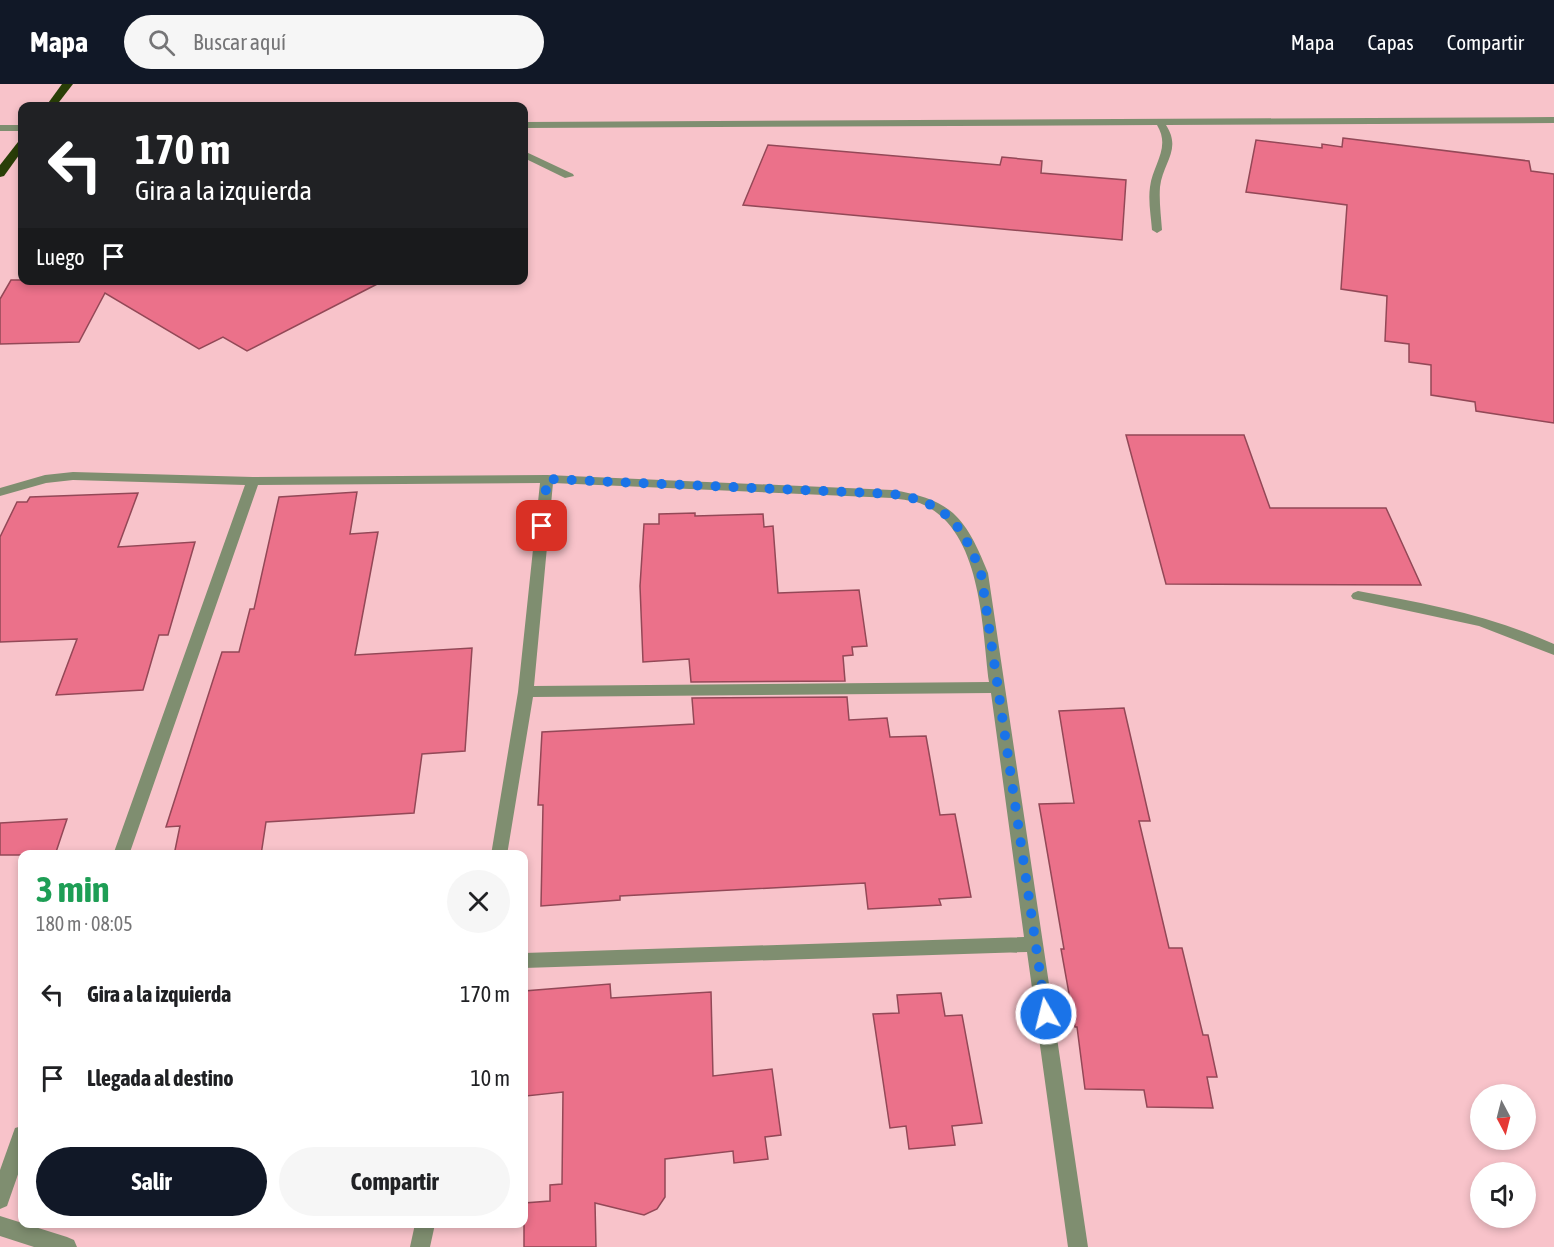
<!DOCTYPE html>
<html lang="es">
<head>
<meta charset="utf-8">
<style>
  :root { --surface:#fff; --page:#f6f6f6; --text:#202124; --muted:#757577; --accent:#111827 }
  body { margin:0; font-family:"Asap Condensed",sans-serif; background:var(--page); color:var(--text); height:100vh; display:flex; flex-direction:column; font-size:22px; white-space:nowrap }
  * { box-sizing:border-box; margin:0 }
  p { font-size:20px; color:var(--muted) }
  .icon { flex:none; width:33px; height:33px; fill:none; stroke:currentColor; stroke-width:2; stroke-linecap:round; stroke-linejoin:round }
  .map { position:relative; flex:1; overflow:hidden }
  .drawer { position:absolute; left:18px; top:766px; width:510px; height:378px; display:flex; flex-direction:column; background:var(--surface); border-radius:12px; box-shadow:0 3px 9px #0003 }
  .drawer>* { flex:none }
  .banner { position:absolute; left:18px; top:18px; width:510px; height:183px; border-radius:12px; box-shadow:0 3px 9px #0003; background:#202124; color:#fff; overflow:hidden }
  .needle { width:39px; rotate:173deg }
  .tools { position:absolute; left:1470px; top:1000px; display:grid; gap:12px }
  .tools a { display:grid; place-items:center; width:66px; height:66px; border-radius:50%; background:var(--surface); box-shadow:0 3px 9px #0003; font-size:30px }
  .pin { position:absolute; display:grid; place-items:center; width:51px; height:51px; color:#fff; margin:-26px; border-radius:12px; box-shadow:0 3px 9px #0006 }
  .me { position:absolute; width:66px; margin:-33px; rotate:352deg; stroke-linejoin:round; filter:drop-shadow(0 0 4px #0008) }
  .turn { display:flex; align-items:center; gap:21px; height:126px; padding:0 18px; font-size:27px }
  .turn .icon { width:78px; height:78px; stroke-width:2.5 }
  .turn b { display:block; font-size:42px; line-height:51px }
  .then { display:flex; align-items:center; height:57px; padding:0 18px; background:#0003; gap:12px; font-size:22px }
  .round { display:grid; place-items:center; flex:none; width:63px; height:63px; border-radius:32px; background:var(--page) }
  .summary { display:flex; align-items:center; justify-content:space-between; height:102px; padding:0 18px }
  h1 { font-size:36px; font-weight:700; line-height:45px; color:#1e9e55 }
  .action { display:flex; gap:12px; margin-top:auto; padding:12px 18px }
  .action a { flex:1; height:69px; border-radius:36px; background:var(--accent); color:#fff; font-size:24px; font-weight:700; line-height:69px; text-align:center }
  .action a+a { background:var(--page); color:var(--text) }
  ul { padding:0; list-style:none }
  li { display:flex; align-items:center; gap:18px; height:84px; padding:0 18px }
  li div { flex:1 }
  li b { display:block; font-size:22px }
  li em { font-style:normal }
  header { display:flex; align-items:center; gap:36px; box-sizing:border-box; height:84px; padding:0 30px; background:var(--accent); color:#fff }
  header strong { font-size:28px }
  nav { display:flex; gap:33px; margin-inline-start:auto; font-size:21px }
  .search { width:420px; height:54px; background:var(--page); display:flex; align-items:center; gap:15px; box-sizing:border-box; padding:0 21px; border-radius:33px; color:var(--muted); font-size:22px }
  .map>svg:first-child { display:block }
  .building { fill:#eb718a; stroke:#934857; stroke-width:1.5 }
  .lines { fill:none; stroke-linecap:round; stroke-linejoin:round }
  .minor { fill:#7f8e70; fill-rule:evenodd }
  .highway { fill:#293e07; fill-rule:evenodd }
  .route { stroke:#1a73e8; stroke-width:10; stroke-dasharray:0 18 }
</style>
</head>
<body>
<header>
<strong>Mapa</strong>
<div class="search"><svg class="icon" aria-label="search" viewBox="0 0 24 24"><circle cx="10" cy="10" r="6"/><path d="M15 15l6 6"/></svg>Buscar aquí</div>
<nav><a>Mapa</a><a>Capas</a><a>Compartir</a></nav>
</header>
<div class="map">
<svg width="1554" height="1163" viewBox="0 0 1554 1163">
  <rect width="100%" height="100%" fill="#f8c3ca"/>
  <g class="building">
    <polygon points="1343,54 1529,77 1531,87 1554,90 1554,339 1476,327 1475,318 1431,311 1431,281 1409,278 1409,260 1385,257 1387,212 1341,205 1347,121 1246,108 1256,56 1322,64 1322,60 1342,63"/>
    <polygon points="768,61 1000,81 1002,73 1042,77 1041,89 1126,96 1122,156 743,121"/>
    <polygon points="11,196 385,196 247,267 223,253 199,265 105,209 79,258 0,260 0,215"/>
    <polygon points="1126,351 1244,351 1270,424 1386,424 1421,501 1166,500"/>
    <polygon points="357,408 350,450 378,448 355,571 472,564 465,667 422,670 414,729 266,738 261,771 174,771 180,742 166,743 222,568 239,568 250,525 254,525 279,413"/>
    <polygon points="138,409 118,463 195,458 168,551 159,551 143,606 56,611 77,555 0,558 0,453 17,418 27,418 30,413"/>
    <polygon points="695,429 695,432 763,430 764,443 773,442 778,509 859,506 867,562 852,563 853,571 843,572 845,597 691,598 689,575 643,578 640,502 644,440 659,440 659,430"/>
    <polygon points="847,613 849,636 887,634 890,653 926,652 940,731 955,730 971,813 939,815 941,821 868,825 865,799 620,812 620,816 541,822 543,721 538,721 542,648 694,640 692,614"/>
    <polygon points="1124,624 1150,737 1139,737 1169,864 1182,864 1203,951 1208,951 1217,993 1207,993 1213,1024 1147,1023 1144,1006 1085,1005 1077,943 1075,943 1061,865 1064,865 1039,720 1074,719 1059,627"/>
    <polygon points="67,735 55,771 0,771 0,739"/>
    <polygon points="610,900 611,914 711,908 713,992 772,985 781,1051 765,1053 768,1075 734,1079 733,1067 665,1075 665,1113 657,1125 644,1131 595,1119 596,1163 524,1163 524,1119 550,1117 550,1101 562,1100 563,1008 526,1012 526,988 524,988 524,907"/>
    <polygon points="941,909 945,932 962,931 982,1039 952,1042 955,1061 909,1065 906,1042 890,1044 873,930 899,929 897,911"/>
  </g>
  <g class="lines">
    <g class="minor">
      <path d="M 1554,33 L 1554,39 L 1166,41 C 1182,66 1163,78 1160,103 C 1159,117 1161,132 1162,146 L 1157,149 L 1152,146 C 1151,132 1148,117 1150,103 C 1153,80 1171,64 1157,41 L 524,44 L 524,38 Z"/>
      <rect x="0" y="41" width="22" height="6"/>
      <polygon points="524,67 573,90 574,92 565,94 524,74"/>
      <path d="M 73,388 L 253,393 L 547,391 L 892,406 C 952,415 966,434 988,489 L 1088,1163 L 1068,1163 L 1027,868 L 524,884 L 524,869 L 1024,853 L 991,609 L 533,613 L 507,771 L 491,771 L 518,608 L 540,399 L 258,401 L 129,771 L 113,771 L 245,401 L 73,396 L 46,399 L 0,412 L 0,404 L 45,391 ZM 553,399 L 892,414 C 903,416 914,416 924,421 C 982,448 982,544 989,598 L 534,602 Z"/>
      <path d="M 1358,507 C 1425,519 1492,532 1554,560 L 1554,571 L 1479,542 L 1353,515 L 1351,512 L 1353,509 Z"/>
      <polygon points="22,1042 22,1079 7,1122 0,1125 0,1086 15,1044"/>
      <polygon points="0,1132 67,1153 74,1156 77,1163 34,1163 0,1152"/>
      <polygon points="415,1140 435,1140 430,1163 410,1163"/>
    </g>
    <g class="highway">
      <polygon points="62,0 73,0 56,22 46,22"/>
      <polygon points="22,57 22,67 4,92 0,93 0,81 18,58"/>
    </g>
  </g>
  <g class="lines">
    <path class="route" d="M 542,442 L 547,395 L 892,410 C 946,418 962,440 981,489 L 1046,930"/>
  </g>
</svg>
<div class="tools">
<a><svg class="needle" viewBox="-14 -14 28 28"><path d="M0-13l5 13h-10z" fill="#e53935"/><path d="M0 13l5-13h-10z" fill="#757577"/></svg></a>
<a><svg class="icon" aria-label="sound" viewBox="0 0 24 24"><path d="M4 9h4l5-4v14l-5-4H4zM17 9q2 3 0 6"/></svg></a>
</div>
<div class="pin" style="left:542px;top:442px;background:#d93025"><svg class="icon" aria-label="arrive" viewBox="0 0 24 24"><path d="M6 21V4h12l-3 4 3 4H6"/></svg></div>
<svg class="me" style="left:1046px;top:930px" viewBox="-20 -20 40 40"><circle r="17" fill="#1a73e8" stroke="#fff" stroke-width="3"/><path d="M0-11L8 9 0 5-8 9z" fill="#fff"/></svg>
<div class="banner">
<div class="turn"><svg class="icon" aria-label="left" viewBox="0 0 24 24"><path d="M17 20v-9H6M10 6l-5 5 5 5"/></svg><div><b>170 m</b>Gira a la izquierda</div></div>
<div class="then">Luego<svg class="icon" aria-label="arrive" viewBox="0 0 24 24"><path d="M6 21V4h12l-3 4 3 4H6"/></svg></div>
</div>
<section class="drawer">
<div class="summary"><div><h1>3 min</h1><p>180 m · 08:05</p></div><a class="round"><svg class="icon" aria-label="close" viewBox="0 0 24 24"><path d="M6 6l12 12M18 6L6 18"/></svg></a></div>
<ul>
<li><svg class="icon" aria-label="left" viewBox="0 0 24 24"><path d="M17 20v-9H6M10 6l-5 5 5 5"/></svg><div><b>Gira a la izquierda</b></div><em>170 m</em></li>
<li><svg class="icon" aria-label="arrive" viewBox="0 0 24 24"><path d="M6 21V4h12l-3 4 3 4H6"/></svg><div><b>Llegada al destino</b></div><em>10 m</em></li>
</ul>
<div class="action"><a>Salir</a><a>Compartir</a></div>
</section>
</div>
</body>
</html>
